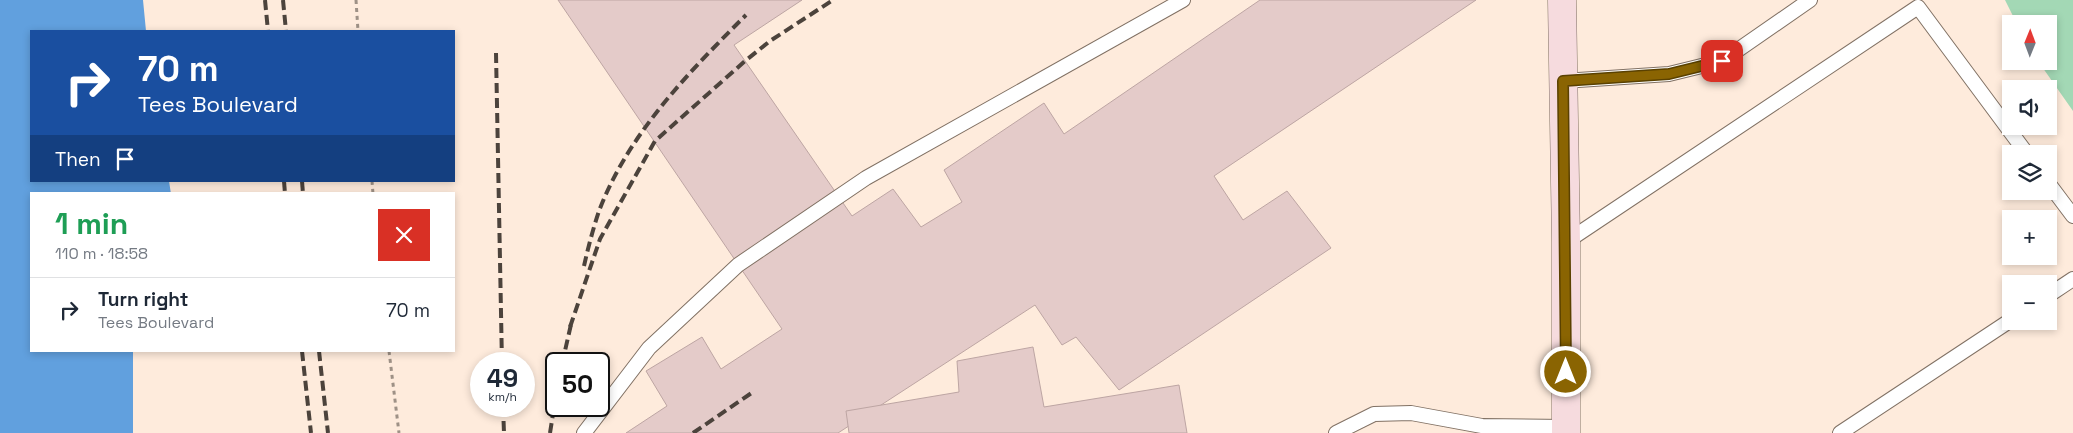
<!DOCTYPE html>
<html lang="en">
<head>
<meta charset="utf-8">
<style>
  :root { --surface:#fff; --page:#f2f2f3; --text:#1f2937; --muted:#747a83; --line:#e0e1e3 }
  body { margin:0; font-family:"Space Grotesk",sans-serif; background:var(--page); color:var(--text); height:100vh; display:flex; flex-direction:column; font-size:19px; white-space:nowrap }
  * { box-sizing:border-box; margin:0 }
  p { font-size:16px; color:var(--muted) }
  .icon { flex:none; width:28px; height:28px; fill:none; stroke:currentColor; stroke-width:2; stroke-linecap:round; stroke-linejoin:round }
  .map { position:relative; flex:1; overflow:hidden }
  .sheet { position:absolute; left:30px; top:192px; width:425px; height:160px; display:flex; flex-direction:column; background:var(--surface); border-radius:0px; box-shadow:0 2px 8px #0003 }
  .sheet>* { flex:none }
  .guide { position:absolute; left:30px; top:30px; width:425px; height:152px; border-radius:0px; box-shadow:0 2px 8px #0003; background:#1a4fa0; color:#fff; overflow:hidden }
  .needle { width:32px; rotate:1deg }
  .fabs { position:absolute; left:2002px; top:15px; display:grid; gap:10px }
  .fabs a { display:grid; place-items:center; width:55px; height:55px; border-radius:0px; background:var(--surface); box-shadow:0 2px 8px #0003; font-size:25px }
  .speed { position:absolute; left:470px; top:352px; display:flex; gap:10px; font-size:25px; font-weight:700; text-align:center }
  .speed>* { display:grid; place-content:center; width:65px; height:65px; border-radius:50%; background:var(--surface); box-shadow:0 2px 8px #0003; line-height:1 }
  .speed small { font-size:12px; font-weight:400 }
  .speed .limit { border:2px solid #111; border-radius:8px; background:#fff; color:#111 }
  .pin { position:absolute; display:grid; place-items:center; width:42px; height:42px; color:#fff; margin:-21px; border-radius:10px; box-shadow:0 2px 8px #0006 }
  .me { position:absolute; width:55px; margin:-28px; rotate:0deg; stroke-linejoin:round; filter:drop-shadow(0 0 4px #0008) }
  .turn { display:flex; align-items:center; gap:18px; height:105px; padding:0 25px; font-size:22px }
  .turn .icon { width:65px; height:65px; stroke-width:2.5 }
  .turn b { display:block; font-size:35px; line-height:42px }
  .then { display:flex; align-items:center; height:48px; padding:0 25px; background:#0003; gap:10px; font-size:19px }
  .round { display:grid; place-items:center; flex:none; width:52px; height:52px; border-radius:0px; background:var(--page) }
  .summary { display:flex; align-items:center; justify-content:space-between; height:85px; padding:0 25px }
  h1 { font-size:30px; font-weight:600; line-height:38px; color:#1e9e55 }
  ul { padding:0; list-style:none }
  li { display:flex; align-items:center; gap:15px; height:65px; padding:0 25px; border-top:1px solid var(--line) }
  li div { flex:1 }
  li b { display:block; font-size:19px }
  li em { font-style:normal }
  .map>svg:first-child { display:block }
  .green { fill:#a3d8b5 }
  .water { fill:#61a0de }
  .building { fill:#e4cbc9; stroke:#bda5a3 }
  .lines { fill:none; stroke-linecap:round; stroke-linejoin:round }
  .service-casing { stroke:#817164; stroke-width:16 }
  .secondary-casing { stroke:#817164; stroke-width:29 }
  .path { stroke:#9e9186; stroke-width:3; stroke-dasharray:4 4; stroke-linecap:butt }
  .service { stroke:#fff; stroke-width:14 }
  .secondary { stroke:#f6dbde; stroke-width:28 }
  .rail { stroke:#4c433c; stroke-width:4; stroke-dasharray:10 5; stroke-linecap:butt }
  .route-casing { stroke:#5a4101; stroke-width:12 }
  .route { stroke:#8a6402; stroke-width:9 }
</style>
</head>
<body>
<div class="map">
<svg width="2073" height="433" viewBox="0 0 2073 433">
  <rect width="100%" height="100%" fill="#feebdc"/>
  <polygon class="green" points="2005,0 2073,0 2073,111 2038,61 2049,61 2049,24 2017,24"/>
  <polygon class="water" points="0,0 143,0 146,31 31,31 31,181 169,181 171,194 31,194 31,351 133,351 133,433 0,433"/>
  <g class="building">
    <polygon points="558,0 802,0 734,45 852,216 893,189 921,227 962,202 944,170 1044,103 1064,134 1260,0 1476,0 1214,176 1243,220 1287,191 1331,248 1119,390 1076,337 1062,345 1035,305 838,433 626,433 667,406 646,371 702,337 721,369 782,329"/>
    <polygon points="1033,347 1044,407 1179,385 1187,433 849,433 846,411 959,392 957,361"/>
  </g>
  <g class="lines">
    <defs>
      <g id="service">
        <polyline points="1563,81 1669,74 1722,61 1810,0"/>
        <polyline points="2049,184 2073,216"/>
        <polyline points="1566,242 1918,7 2027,154"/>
        <polyline points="2049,295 2073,279"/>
        <polyline points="584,433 649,348 738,265 866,178 1183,0"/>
        <polyline points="1336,433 1374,414 1411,413 1482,426 1565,427"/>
        <polyline points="1840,433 2011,320"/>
      </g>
      <polyline id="secondary" points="1562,0 1566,242 1566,433"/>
    </defs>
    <use href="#service" class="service-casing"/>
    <use href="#secondary" class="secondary-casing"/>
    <g class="path">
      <polyline points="356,0 358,31"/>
      <polyline points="372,181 373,194"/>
      <polyline points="389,351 399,433"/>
    </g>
    <use href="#service" class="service"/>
    <use href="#secondary" class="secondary"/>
    <g class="rail">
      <polyline points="265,0 268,31"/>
      <polyline points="283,0 286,31"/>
      <polyline points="496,53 502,364"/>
      <polyline points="284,181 285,194"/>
      <polyline points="302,181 303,194"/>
      <path d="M 584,266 C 588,248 593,229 599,211 C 628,134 689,72 746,15"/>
      <polyline points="570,327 600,239 655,141 745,61 770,41 833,0"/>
      <polyline points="302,351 311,433"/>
      <polyline points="319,351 328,433"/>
      <polyline points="562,364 572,320"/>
      <polyline points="503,406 504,433"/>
      <polyline points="550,433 556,395"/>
      <polyline points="693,433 753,392"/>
    </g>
  </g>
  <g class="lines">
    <defs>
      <polyline id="route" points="1566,372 1563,81 1669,74 1722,61"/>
    </defs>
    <use href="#route" class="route-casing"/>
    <use href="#route" class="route"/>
  </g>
</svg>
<div class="fabs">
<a><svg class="needle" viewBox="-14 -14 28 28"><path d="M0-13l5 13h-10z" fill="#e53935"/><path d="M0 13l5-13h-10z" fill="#747a83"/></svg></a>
<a><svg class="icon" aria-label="sound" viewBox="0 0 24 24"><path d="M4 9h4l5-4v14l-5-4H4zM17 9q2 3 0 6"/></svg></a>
<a><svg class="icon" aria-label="layers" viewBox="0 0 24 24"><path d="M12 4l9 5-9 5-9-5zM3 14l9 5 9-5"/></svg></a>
<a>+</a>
<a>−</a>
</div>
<div class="speed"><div>49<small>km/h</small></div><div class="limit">50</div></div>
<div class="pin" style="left:1722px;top:61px;background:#d93025"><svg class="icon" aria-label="arrive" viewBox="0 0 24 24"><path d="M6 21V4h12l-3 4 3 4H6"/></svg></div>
<svg class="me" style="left:1566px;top:372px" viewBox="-20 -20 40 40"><circle r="17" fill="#8a6402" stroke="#fff" stroke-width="3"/><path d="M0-11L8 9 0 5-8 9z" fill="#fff"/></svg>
<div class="guide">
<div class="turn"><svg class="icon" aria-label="right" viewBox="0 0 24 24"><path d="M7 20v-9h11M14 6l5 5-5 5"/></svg><div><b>70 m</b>Tees Boulevard</div></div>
<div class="then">Then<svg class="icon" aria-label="arrive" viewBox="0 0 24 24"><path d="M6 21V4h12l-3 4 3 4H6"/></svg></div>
</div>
<section class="sheet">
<div class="summary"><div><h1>1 min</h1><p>110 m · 18:58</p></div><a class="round" style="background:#d93025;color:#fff"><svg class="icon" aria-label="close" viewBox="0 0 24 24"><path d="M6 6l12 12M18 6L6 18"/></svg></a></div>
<ul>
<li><svg class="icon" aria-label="right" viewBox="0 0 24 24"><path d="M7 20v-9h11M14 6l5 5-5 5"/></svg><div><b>Turn right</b><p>Tees Boulevard</p></div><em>70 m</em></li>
</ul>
</section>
</div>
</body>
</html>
